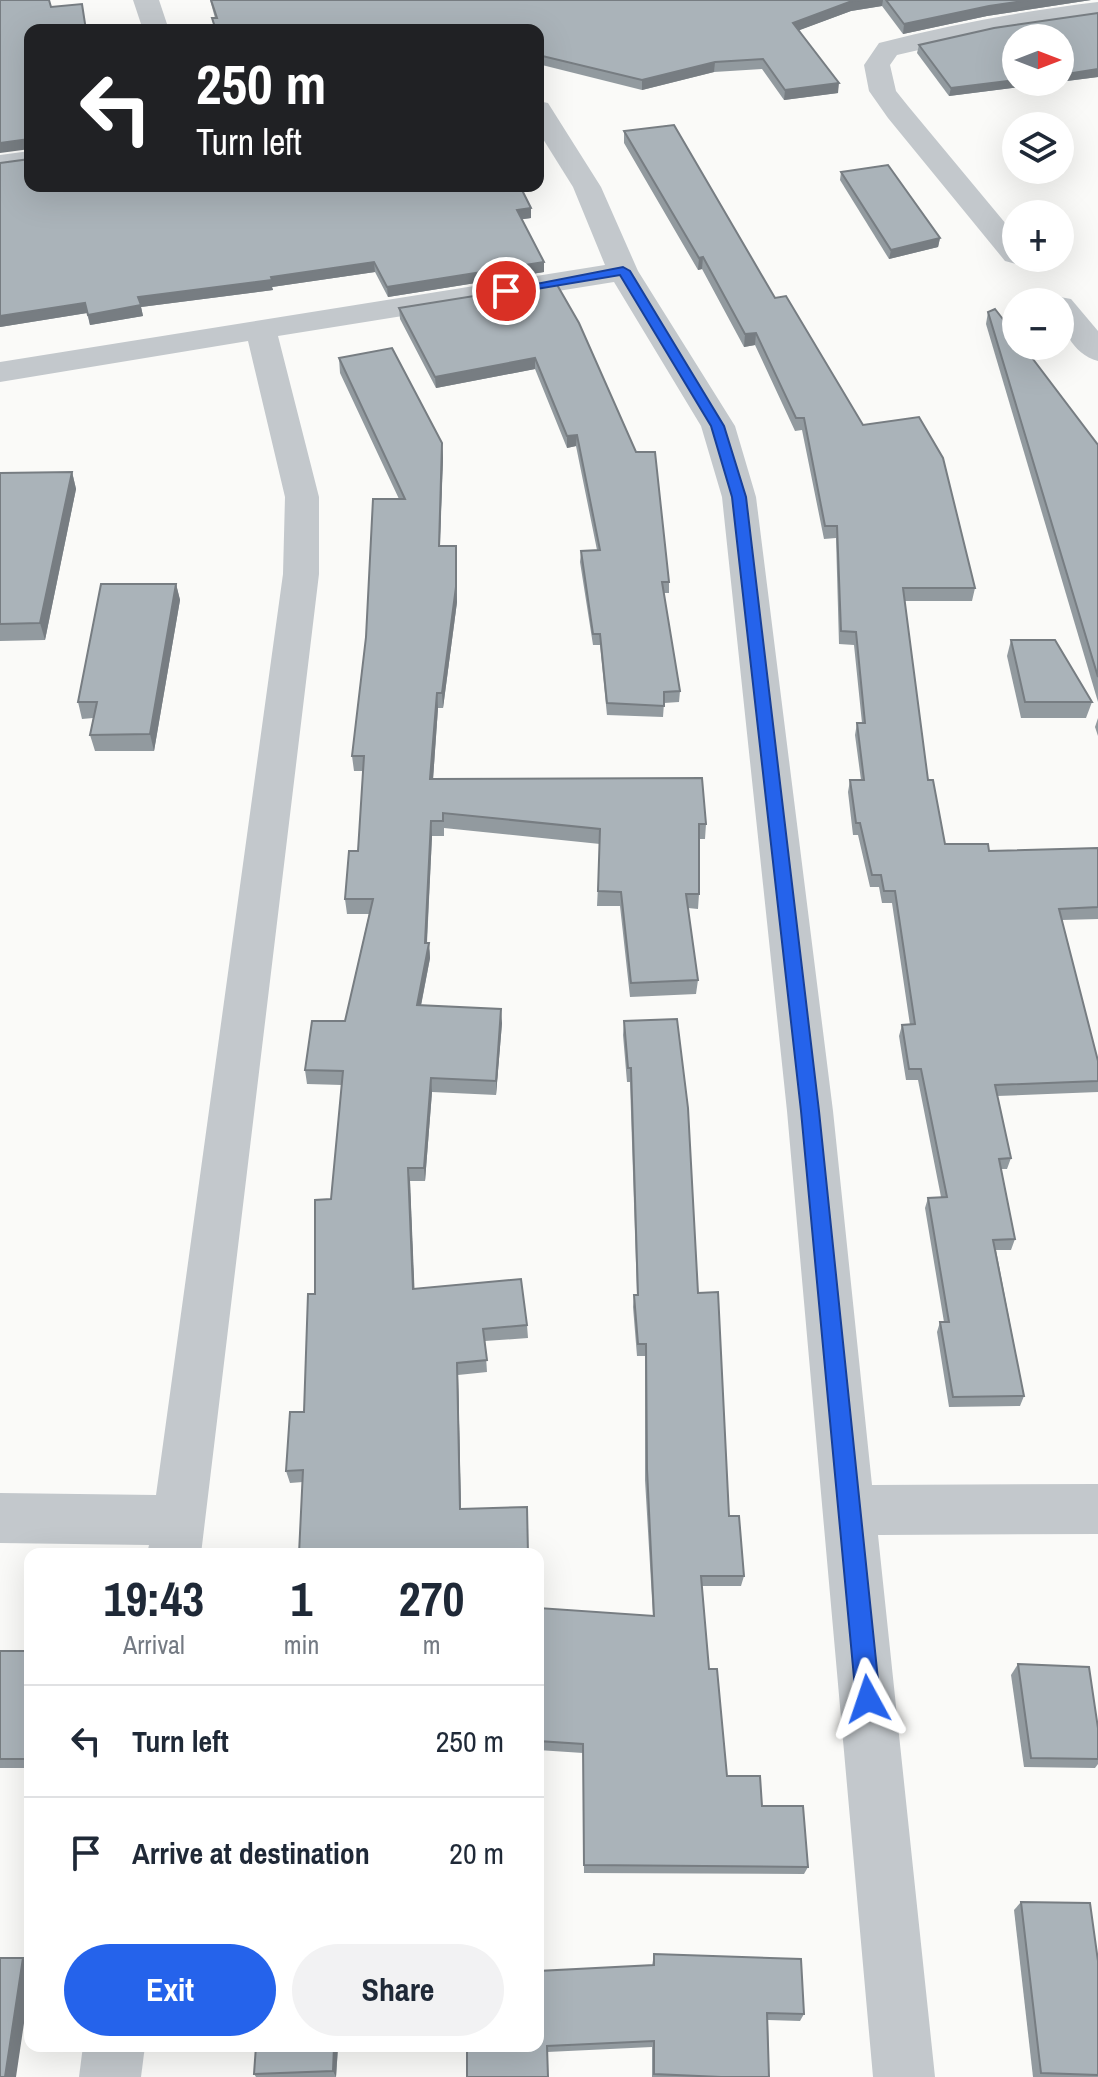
<!DOCTYPE html>
<html lang="en">
<head>
<meta charset="utf-8">
<style>
  :root { --surface:#fff; --page:#f2f2f3; --text:#1f2937; --muted:#747a83; --line:#e0e1e3; --accent:#2563eb }
  body { margin:0; font-family:"Archivo Narrow",sans-serif; background:var(--page); color:var(--text); height:100vh; display:flex; flex-direction:column; font-size:30px; white-space:nowrap }
  * { box-sizing:border-box; margin:0 }
  p { font-size:26px; color:var(--muted) }
  .icon { flex:none; width:44px; height:44px; fill:none; stroke:currentColor; stroke-width:2; stroke-linecap:round; stroke-linejoin:round }
  .map { position:relative; flex:1; overflow:hidden }
  .drawer { position:absolute; left:24px; top:1548px; width:520px; height:504px; display:flex; flex-direction:column; background:var(--surface); border-radius:16px; box-shadow:0 8px 32px #0002 }
  .drawer>* { flex:none }
  .banner { position:absolute; left:24px; top:24px; width:520px; height:168px; border-radius:16px; box-shadow:0 8px 32px #0002; background:#202124; color:#fff; overflow:hidden }
  .needle { width:52px; rotate:90deg }
  .fabs { position:absolute; left:1002px; top:24px; display:grid; gap:16px }
  .fabs a { display:grid; place-items:center; width:72px; height:72px; border-radius:50%; background:var(--surface); box-shadow:0 8px 32px #0002; font-size:40px }
  .pin { position:absolute; display:grid; place-items:center; width:68px; height:68px; color:#fff; margin:-34px; border:4px solid #fff; border-radius:50%; box-shadow:0 2px 8px #0007 }
  .me { position:absolute; width:88px; margin:-44px; rotate:355deg; stroke-linejoin:round; filter:drop-shadow(0 0 6px #0008) }
  .turn { display:flex; align-items:center; gap:28px; height:168px; padding:0 40px; font-size:36px }
  .turn .icon { width:104px; height:104px; stroke-width:2.5 }
  .turn b { display:block; font-size:56px; line-height:68px }
  .eta { display:flex; justify-content:space-evenly; align-items:center; height:136px; text-align:center }
  .eta b { font-size:48px; font-weight:700; line-height:56px }
  .primary-button { display:flex; gap:16px; margin-top:auto; padding:16px 40px }
  .primary-button a { flex:1; height:92px; border-radius:48px; background:var(--accent); color:#fff; font-size:32px; font-weight:700; line-height:92px; text-align:center }
  .primary-button a+a { background:var(--page); color:var(--text) }
  ul { padding:0; list-style:none }
  li { display:flex; align-items:center; gap:24px; height:112px; padding:0 40px; border-top:2px solid var(--line) }
  li div { flex:1 }
  li b { display:block; font-size:30px }
  li em { font-style:normal }
  .map>svg:first-child { display:block }
  .lines { fill:none; stroke-linecap:round; stroke-linejoin:round }
  .street { fill:#c3c8cc; fill-rule:evenodd }
  .wall { fill:#929a9f }
  .shaded-wall { fill:#777d82 }
  .building { fill:#aab3b9; stroke:#777d82; stroke-width:2 }
  .route { fill:#2563eb; stroke:#184099; stroke-width:2 }
</style>
</head>
<body>
<div class="map">
<svg width="1098" height="2077" viewBox="0 0 1098 2077">
  <rect width="100%" height="100%" fill="#fafaf8"/>
  <g class="lines">
    <g class="street">
      <polygon points="133,0 159,0 169,30 143,30"/>
      <path d="M 1098,2 L 1098,18 L 992,33 L 897,55 L 890,65 L 896,91 L 908,106 L 1016,236 L 1016,258 L 1029,258 L 1016,264 L 1005,261 L 888,118 L 869,91 L 864,65 L 879,43 C 951,24 1024,11 1098,2 Z"/>
      <polygon points="538,101 548,103 601,187 638,271 735,426 756,497 833,1111 872,1485 1098,1484 1098,1534 878,1535 935,2077 873,2077 787,1111 722,497 701,426 614,282 278,336 319,497 319,574 201,1554 147,1554 149,1545 0,1543 0,1493 156,1495 283,574 285,497 248,341 0,382 0,362 605,265 573,187 538,131"/>
      <polygon points="30,151 30,167 0,171 0,155"/>
      <path d="M 1060,297 L 1071,299 L 1098,331 L 1098,361 C 1072,354 1060,327 1060,302 L 1047,302 Z"/>
      <polygon points="83,2046 145,2046 141,2077 79,2077"/>
    </g>
  </g>
  <g class="wall">
    <polygon points="210,0 1091,0 987,16 903,34 882,6 851,11 799,30 838,93 784,100 762,69 714,72 642,90 538,64 538,30 214,30 212,18 215,18"/>
    <polygon points="1098,13 1098,77 949,96 917,53 919,45"/>
    <polygon points="624,131 775,298 975,588 972,601 904,601 928,780 945,844 989,851 1098,848 1098,919 1062,920 1098,1061 1098,1092 997,1096 1011,1158 1007,1169 1001,1169 1015,1239 1011,1250 996,1250 1024,1396 1020,1406 949,1407 937,1332 940,1322 944,1322 925,1208 928,1198 941,1197 918,1080 906,1080 899,1036 902,1025 910,1025 892,903 882,903 879,887 870,887 858,835 853,835 848,792 850,780 861,780 855,735 857,723 862,723 854,645 839,644 836,538 824,539 802,430 795,431 755,345 744,347 702,269 698,270 624,143"/>
    <polygon points="0,163 30,186 531,208 531,218 522,219 544,262 544,272 388,297 375,272 272,287 273,290 141,307 143,316 90,325 87,313 0,327"/>
    <polygon points="841,172 940,238 938,247 889,259 840,180"/>
    <polygon points="556,283 669,582 669,593 664,593 680,691 679,702 664,703 663,717 607,715 600,645 593,645 580,562 581,551 597,550 576,446 567,448 535,369 436,388 400,319 399,308"/>
    <polygon points="988,312 1098,445 1098,702 986,324"/>
    <polygon points="339,358 442,443 443,458 440,546 456,546 457,602 443,708 438,708 433,779 706,824 705,839 699,839 699,894 698,909 688,908 698,980 696,994 630,997 620,906 597,906 600,844 444,828 444,836 432,836 427,943 429,943 430,958 421,1006 502,1023 496,1095 432,1092 425,1181 410,1181 414,1289 527,1325 528,1338 485,1341 487,1372 458,1375 461,1509 528,1554 303,1482 290,1483 286,1471 304,1412 315,1294 331,1199 342,1085 307,1084 305,1070 345,1021 369,914 347,914 345,899 358,851 363,771 354,771 352,756 399,499 340,373"/>
    <polygon points="72,472 76,489 45,640 0,641 0,473"/>
    <polygon points="176,584 180,600 154,751 95,751 90,735 93,718 82,719 78,702"/>
    <polygon points="1011,640 1092,702 1086,718 1021,718 1007,656"/>
    <polygon points="1098,718 1098,736 1095,727"/>
    <polygon points="624,1021 698,1293 729,1516 744,1576 741,1586 702,1586 709,1669 727,1776 762,1806 808,1867 804,1874 584,1873 583,1753 538,1750 538,1621 653,1616 645,1480 645,1356 637,1356 633,1307 634,1295 637,1295 630,1082 627,1082 623,1035"/>
    <rect x="0" y="1651" width="30" height="117"/>
    <polygon points="1018,1664 1098,1728 1098,1764 1095,1768 1024,1767 1011,1675"/>
    <polygon points="1021,1902 1098,1961 1098,2077 1033,2077 1014,1910"/>
    <polygon points="654,1954 804,2014 800,2021 768,2020 769,2077 652,2077 652,2047 547,2052 467,2046 652,1966"/>
    <polygon points="338,2046 336,2077 256,2077 254,2074"/>
  </g>
  <g class="shaded-wall">
    <polygon points="860,0 883,0 882,6 851,11 792,33 793,23 852,1"/>
    <polygon points="1030,0 1091,0 987,16 903,34 904,24 989,6"/>
    <polygon points="715,62 714,72 642,90 642,80"/>
    <polygon points="1098,69 1098,77 949,96 951,88 1016,80 1016,82 1060,82 1060,75"/>
    <polygon points="839,83 838,93 784,100 785,90"/>
    <polygon points="30,139 30,149 0,153 0,143"/>
    <polygon points="531,208 531,218 517,220 517,210"/>
    <polygon points="940,238 938,247 889,259 891,250"/>
    <polygon points="703,257 702,269 698,270 699,258"/>
    <polygon points="374,262 375,272 272,287 273,290 141,307 143,316 90,325 88,315 138,297"/>
    <polygon points="544,262 544,272 388,297 387,287"/>
    <polygon points="85,303 87,313 0,327 0,316"/>
    <polygon points="756,333 755,345 744,347 745,334"/>
    <polygon points="535,358 535,369 436,388 435,377"/>
    <polygon points="577,435 576,446 567,448 567,436"/>
    <polygon points="442,443 443,458 439,561 439,546"/>
    <polygon points="72,472 76,489 45,640 40,623"/>
    <polygon points="456,546 457,602 443,708 442,693"/>
    <polygon points="176,584 180,600 154,751 150,734"/>
    <polygon points="437,693 438,708 432,794 430,779"/>
    <polygon points="431,821 432,836 426,957 425,943"/>
    <polygon points="429,943 430,958 418,1020 417,1005"/>
    <polygon points="501,1009 502,1023 496,1095 496,1081"/>
    <polygon points="431,1078 432,1092 425,1181 424,1168"/>
    <polygon points="408,1168 410,1181 415,1301 413,1289"/>
    <polygon points="457,1363 458,1375 461,1520 460,1509"/>
    <polygon points="23,1958 30,1964 30,1983 16,2077 5,2077"/>
    <polygon points="334,2046 338,2046 336,2077 333,2071"/>
  </g>
  <g class="building">
    <polygon points="0,0 49,0 51,7 82,4 86,30 30,30 30,159 30,139 0,143"/>
    <polygon points="211,0 860,0 852,1 793,23 839,83 785,90 763,59 715,62 642,80 538,55 538,30 216,30 212,18 217,18"/>
    <polygon points="886,0 1030,0 989,6 904,24"/>
    <polygon points="1098,13 1098,69 1060,75 1060,38 1016,38 1016,80 951,88 919,45 994,28"/>
    <polygon points="674,125 775,298 786,296 863,425 919,417 943,458 975,588 903,588 928,780 933,780 945,844 988,844 989,851 1098,848 1098,907 1059,909 1098,1061 1098,1081 995,1085 1011,1158 999,1159 1015,1239 993,1240 1024,1396 953,1397 940,1322 949,1322 928,1198 947,1197 921,1069 909,1069 902,1025 915,1024 895,891 884,891 881,875 872,875 860,823 856,823 850,780 864,780 857,723 865,723 856,632 841,631 837,526 825,526 804,418 796,418 756,333 745,334 703,257 699,258 624,131"/>
    <polygon points="30,159 30,186 520,186 531,208 517,210 544,262 387,287 374,262 271,277 272,280 138,297 141,305 88,315 85,303 0,316 0,163"/>
    <polygon points="888,165 940,238 891,250 841,172"/>
    <polygon points="556,283 579,323 636,452 655,452 669,582 662,582 680,691 664,692 664,706 607,703 600,634 593,634 581,551 600,550 577,435 567,436 535,358 435,377 399,308"/>
    <polygon points="995,309 1016,336 1016,346 1023,346 1098,445 1098,677 988,312"/>
    <polygon points="392,348 442,443 439,546 456,546 456,587 442,693 437,693 430,779 702,778 706,824 699,824 699,894 686,894 698,980 631,983 621,892 598,891 600,829 443,813 443,821 431,821 425,943 429,943 417,1005 501,1009 496,1081 431,1078 424,1168 408,1168 413,1289 521,1279 527,1325 483,1329 487,1360 457,1363 460,1509 527,1507 528,1554 299,1554 303,1470 286,1471 290,1412 304,1412 308,1294 315,1294 315,1200 331,1199 343,1071 305,1070 312,1021 345,1021 373,899 345,899 349,851 358,851 364,756 352,756 366,637 373,499 405,499 339,358"/>
    <polygon points="72,472 40,623 0,624 0,473"/>
    <polygon points="101,584 176,584 150,734 90,735 97,702 78,702"/>
    <polygon points="1011,640 1055,640 1092,702 1025,702"/>
    <polygon points="677,1019 688,1108 698,1293 718,1292 729,1516 739,1516 744,1576 701,1576 709,1669 717,1669 727,1776 760,1776 762,1806 803,1806 808,1867 584,1865 583,1744 538,1741 539,1608 654,1616 647,1469 646,1344 638,1344 634,1295 638,1295 631,1068 628,1068 624,1021"/>
    <rect x="0" y="1651" width="30" height="108"/>
    <polygon points="1018,1664 1089,1667 1098,1728 1098,1759 1031,1758"/>
    <polygon points="1021,1902 1090,1903 1098,1961 1098,2075 1041,2073"/>
    <polygon points="654,1954 801,1959 804,2014 767,2013 769,2077 721,2077 654,2074 654,2041 547,2046 548,2077 467,2077 467,2046 538,2046 538,1971 654,1965"/>
    <polygon points="0,1958 23,1958 5,2077 0,2077"/>
    <polygon points="256,2046 334,2046 333,2071 254,2074"/>
  </g>
  <polygon class="route" points="623,267 630,271 724,426 746,497 819,1111 880,1699 876,1707 868,1711 860,1707 856,1699 801,1111 732,497 711,426 620,275 506,294 500,291"/>
</svg>
<div class="fabs">
<a><svg class="needle" viewBox="-14 -14 28 28"><path d="M0-13l5 13h-10z" fill="#e53935"/><path d="M0 13l5-13h-10z" fill="#747a83"/></svg></a>
<a><svg class="icon" aria-label="layers" viewBox="0 0 24 24"><path d="M12 4l9 5-9 5-9-5zM3 14l9 5 9-5"/></svg></a>
<a>+</a>
<a>−</a>
</div>
<div class="pin" style="left:506px;top:291px;background:#d93025"><svg class="icon" aria-label="arrive" viewBox="0 0 24 24"><path d="M6 21V4h12l-3 4 3 4H6"/></svg></div>
<svg class="me" style="left:868px;top:1699px" viewBox="-20 -20 40 40"><path d="M0-17L14 15 0 8-14 15z" fill="#2563eb" stroke="#fff" stroke-width="4"/></svg>
<div class="banner">
<div class="turn"><svg class="icon" aria-label="left" viewBox="0 0 24 24"><path d="M17 20v-9H6M10 6l-5 5 5 5"/></svg><div><b>250 m</b>Turn left</div></div>
</div>
<section class="drawer">
<div class="eta">
<div><b>19:43</b><p>Arrival</p></div>
<div><b>1</b><p>min</p></div>
<div><b>270</b><p>m</p></div>
</div>
<ul>
<li><svg class="icon" aria-label="left" viewBox="0 0 24 24"><path d="M17 20v-9H6M10 6l-5 5 5 5"/></svg><div><b>Turn left</b></div><em>250 m</em></li>
<li><svg class="icon" aria-label="arrive" viewBox="0 0 24 24"><path d="M6 21V4h12l-3 4 3 4H6"/></svg><div><b>Arrive at destination</b></div><em>20 m</em></li>
</ul>
<div class="primary-button"><a>Exit</a><a>Share</a></div>
</section>
</div>
</body>
</html>
